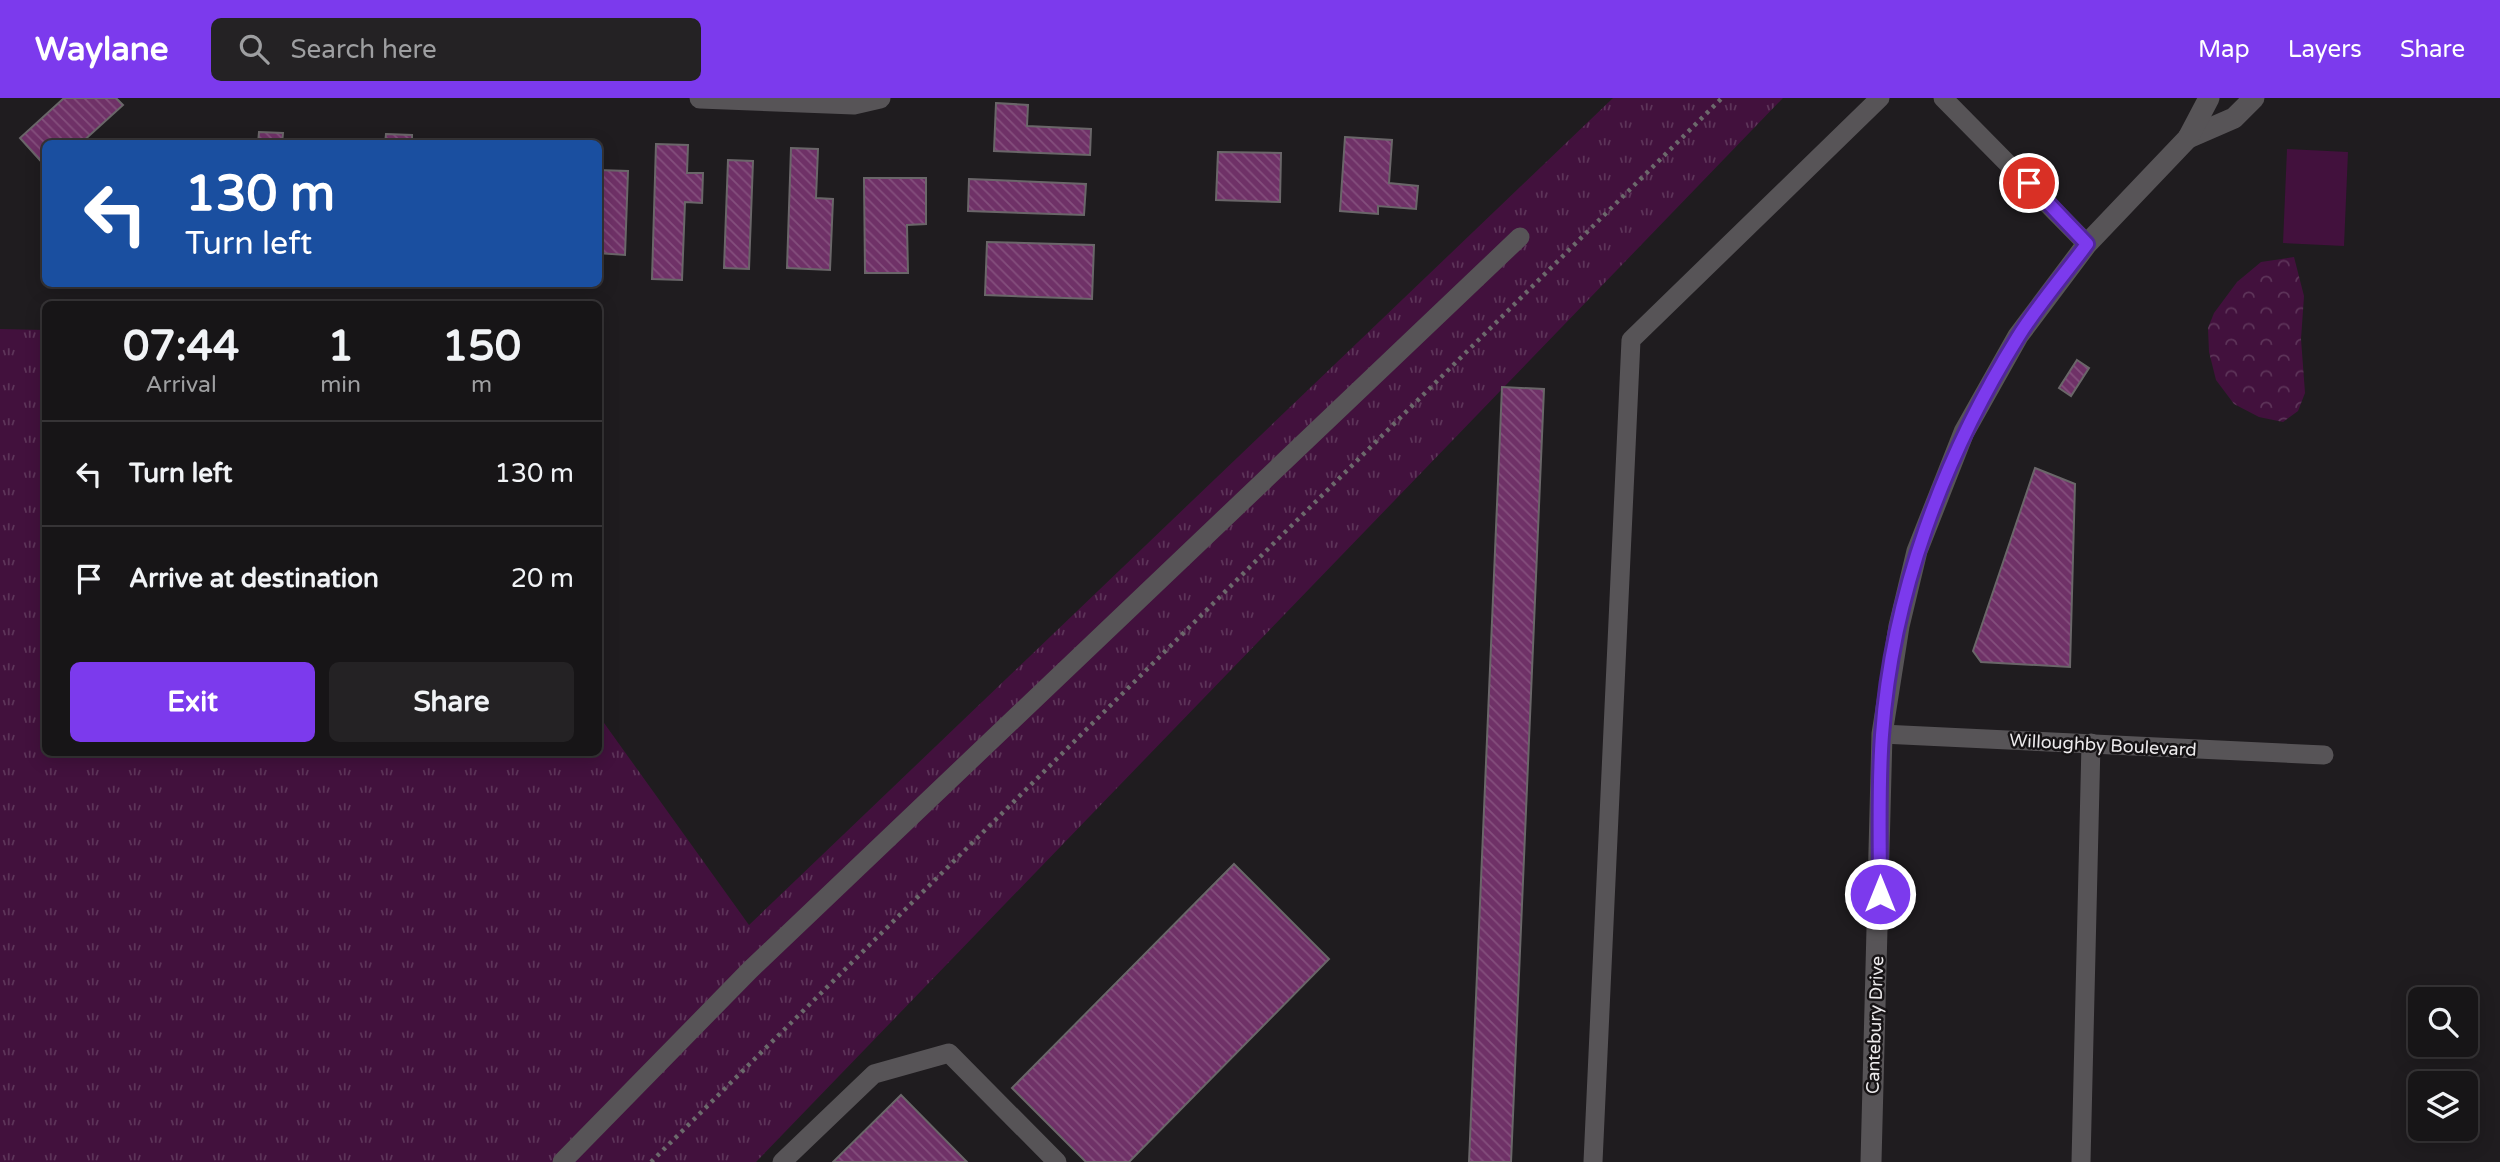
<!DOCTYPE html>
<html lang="en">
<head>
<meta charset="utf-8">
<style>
  :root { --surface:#171517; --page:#242224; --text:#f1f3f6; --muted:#9e9fa1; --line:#363436; --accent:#7c3aed }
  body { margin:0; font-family:"Varela Round",sans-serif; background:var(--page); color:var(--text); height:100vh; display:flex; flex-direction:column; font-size:26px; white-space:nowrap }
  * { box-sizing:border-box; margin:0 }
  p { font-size:23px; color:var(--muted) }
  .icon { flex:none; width:38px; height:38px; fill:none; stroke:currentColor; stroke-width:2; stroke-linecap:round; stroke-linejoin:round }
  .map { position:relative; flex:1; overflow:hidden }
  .side { position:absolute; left:42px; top:203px; width:560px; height:455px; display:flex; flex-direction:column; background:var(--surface); border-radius:10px; box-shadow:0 4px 18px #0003,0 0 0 2px var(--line) }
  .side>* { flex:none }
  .banner { position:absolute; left:42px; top:42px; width:560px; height:147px; border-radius:10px; box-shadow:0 4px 18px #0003,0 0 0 2px var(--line); background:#1a4fa0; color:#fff; overflow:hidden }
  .controls { position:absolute; left:2408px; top:889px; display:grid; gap:14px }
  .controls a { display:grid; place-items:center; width:70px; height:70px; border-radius:10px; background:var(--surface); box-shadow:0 4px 18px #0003,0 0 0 2px var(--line); font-size:35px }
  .pin { position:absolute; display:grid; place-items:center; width:60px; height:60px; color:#fff; margin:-30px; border:4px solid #fff; border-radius:50%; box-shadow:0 2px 7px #0007 }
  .me { position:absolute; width:77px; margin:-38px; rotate:0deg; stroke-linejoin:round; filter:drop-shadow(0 0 5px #0008) }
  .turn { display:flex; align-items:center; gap:24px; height:147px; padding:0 28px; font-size:32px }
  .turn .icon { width:91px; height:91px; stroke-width:2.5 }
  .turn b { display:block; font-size:49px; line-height:60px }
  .eta { display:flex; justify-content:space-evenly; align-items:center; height:119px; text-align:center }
  .eta b { font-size:42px; font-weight:700; line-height:49px }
  .cta { display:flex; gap:14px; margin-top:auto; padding:14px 28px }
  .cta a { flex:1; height:80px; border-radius:10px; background:var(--accent); color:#fff; font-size:28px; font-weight:700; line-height:80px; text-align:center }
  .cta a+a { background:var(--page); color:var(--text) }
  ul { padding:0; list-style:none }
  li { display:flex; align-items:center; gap:21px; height:105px; padding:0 28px; border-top:2px solid var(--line) }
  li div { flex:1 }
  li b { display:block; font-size:26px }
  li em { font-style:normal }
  header { display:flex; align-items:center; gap:42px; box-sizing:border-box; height:98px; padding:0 35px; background:var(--accent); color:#fff }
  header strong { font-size:33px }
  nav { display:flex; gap:38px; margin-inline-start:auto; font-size:24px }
  .search { width:490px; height:63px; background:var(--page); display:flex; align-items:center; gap:18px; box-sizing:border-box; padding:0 24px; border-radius:10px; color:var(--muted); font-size:26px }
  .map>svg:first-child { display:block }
  .grass { fill:url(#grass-tufts) }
  .park { fill:url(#park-crowns) }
  .garden { fill:#42113d }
  .building { fill:url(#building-back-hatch); stroke:#6a6669; stroke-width:2 }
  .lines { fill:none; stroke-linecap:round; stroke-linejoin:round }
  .path { stroke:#6c696c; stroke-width:4.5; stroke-dasharray:3.5 5; stroke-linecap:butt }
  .lane { stroke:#575457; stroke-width:19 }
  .street { stroke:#575457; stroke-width:21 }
  .route-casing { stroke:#51269a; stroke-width:18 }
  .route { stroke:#7c3aed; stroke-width:12 }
  .labels { text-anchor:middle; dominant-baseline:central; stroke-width:5; stroke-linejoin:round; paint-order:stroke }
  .street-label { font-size:18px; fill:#eceaec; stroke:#161315 }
</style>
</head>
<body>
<header>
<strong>Waylane</strong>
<div class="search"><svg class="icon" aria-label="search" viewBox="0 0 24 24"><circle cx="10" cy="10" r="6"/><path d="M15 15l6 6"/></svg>Search here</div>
<nav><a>Map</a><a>Layers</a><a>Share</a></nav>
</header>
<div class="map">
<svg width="2500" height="1064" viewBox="0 0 2500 1064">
  <defs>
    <pattern id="grass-tufts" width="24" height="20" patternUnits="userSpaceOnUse" patternTransform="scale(1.75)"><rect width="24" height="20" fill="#42113d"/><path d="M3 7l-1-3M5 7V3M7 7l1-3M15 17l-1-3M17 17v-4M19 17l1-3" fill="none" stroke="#5d3459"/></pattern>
    <pattern id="park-crowns" width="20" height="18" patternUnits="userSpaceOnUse" patternTransform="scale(1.75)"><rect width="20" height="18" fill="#42113d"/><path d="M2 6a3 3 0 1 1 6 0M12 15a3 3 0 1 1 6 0" fill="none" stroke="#5d3459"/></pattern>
    <pattern id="building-back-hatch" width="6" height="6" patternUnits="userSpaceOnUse" patternTransform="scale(1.75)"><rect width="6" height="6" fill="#6f3167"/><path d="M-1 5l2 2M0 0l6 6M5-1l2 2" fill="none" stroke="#844f7d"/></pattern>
  </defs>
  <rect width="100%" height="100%" fill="#1f1c1f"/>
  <polygon class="grass" points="1613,0 1783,0 756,1064 0,1064 0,231 45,232 46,654 598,654 599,618 749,827"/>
  <polygon class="park" points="2294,159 2304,198 2301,241 2305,295 2298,313 2283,324 2259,319 2234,306 2216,282 2209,254 2208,230 2214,215 2237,184 2261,164"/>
  <polygon class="garden" points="2287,51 2348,54 2344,148 2283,145"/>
  <g class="building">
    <polygon points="64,0 116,0 123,7 80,46 46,46 46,69 20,40"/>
    <polygon points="996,5 1028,7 1027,28 1091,31 1090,57 994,53"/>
    <polygon points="259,34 283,35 282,46 258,46"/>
    <polygon points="386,36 412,37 412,46 385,46"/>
    <polygon points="1345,39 1392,42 1389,85 1418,88 1416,111 1378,108 1378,116 1340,113"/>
    <polygon points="656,46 688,47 687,75 703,75 702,105 685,104 682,182 652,181"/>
    <polygon points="791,50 818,51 816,100 833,101 830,172 787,170"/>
    <polygon points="1218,54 1281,55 1280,104 1216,102"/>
    <polygon points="728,62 753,63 749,171 724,170"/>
    <polygon points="598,72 628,73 625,157 598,155"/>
    <polygon points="864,80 926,80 926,126 907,127 908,175 865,175"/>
    <polygon points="969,81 1086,86 1084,117 968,113"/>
    <polygon points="987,144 1094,147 1092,201 985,197"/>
    <polygon points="2077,262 2089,270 2071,298 2059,290"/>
    <polygon points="1502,289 1544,291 1511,1064 1469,1064"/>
    <polygon points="2035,370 2075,386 2070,569 1981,564 1973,553"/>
    <polygon points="1234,766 1329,861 1129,1064 1086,1064 1012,990"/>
    <polygon points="901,997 967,1064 833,1064"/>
  </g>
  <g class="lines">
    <polyline class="path" points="651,1064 1722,0"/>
    <g class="lane">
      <polyline points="1943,0 2087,146"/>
      <polyline points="1882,636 2324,657"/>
      <polyline points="562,1064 750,872 1520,139"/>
      <polyline points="782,1064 874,976 949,955 1057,1064"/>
      <polyline points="1593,1064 1631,242 1880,0"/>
      <polyline points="2081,1064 2091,645"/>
    </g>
    <g class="street">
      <polyline points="700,0 854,6 880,0"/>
      <polyline points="2188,40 2234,20 2254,0"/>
      <polyline points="1871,1064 1882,636 1899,528 1917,453 1964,334 2018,238 2087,146 2188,40 2209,0"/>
    </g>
  </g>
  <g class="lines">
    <defs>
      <path id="route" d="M 1880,796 C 1880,743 1878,689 1882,637 C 1892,496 1944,358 2018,239 C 2038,207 2064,177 2087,146 L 2029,85"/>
    </defs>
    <use href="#route" class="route-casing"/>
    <use href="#route" class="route"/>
  </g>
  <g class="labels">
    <g class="street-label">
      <text transform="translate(2103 647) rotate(3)">Willoughby Boulevard</text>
      <text transform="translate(1875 927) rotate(-88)">Cantebury Drive</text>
    </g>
  </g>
</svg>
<div class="controls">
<a><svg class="icon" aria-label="search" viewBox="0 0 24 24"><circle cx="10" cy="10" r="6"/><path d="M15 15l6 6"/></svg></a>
<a><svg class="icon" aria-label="layers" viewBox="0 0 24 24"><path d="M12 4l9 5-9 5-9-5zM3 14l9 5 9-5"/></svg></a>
</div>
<div class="pin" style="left:2029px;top:85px;background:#d93025"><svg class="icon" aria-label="arrive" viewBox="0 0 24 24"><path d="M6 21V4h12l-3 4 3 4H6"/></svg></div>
<svg class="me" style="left:1880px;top:796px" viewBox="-20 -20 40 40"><circle r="17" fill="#7c3aed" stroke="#fff" stroke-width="3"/><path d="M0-11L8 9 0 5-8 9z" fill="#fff"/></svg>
<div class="banner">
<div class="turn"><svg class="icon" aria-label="left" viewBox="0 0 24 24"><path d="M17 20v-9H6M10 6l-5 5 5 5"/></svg><div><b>130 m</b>Turn left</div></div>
</div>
<section class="side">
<div class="eta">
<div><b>07:44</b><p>Arrival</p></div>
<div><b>1</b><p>min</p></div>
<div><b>150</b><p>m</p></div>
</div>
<ul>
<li><svg class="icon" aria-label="left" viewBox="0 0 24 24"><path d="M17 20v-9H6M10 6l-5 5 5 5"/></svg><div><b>Turn left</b></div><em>130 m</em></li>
<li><svg class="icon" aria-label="arrive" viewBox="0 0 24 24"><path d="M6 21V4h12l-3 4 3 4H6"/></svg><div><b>Arrive at destination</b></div><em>20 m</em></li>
</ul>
<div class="cta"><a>Exit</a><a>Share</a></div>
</section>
</div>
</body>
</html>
